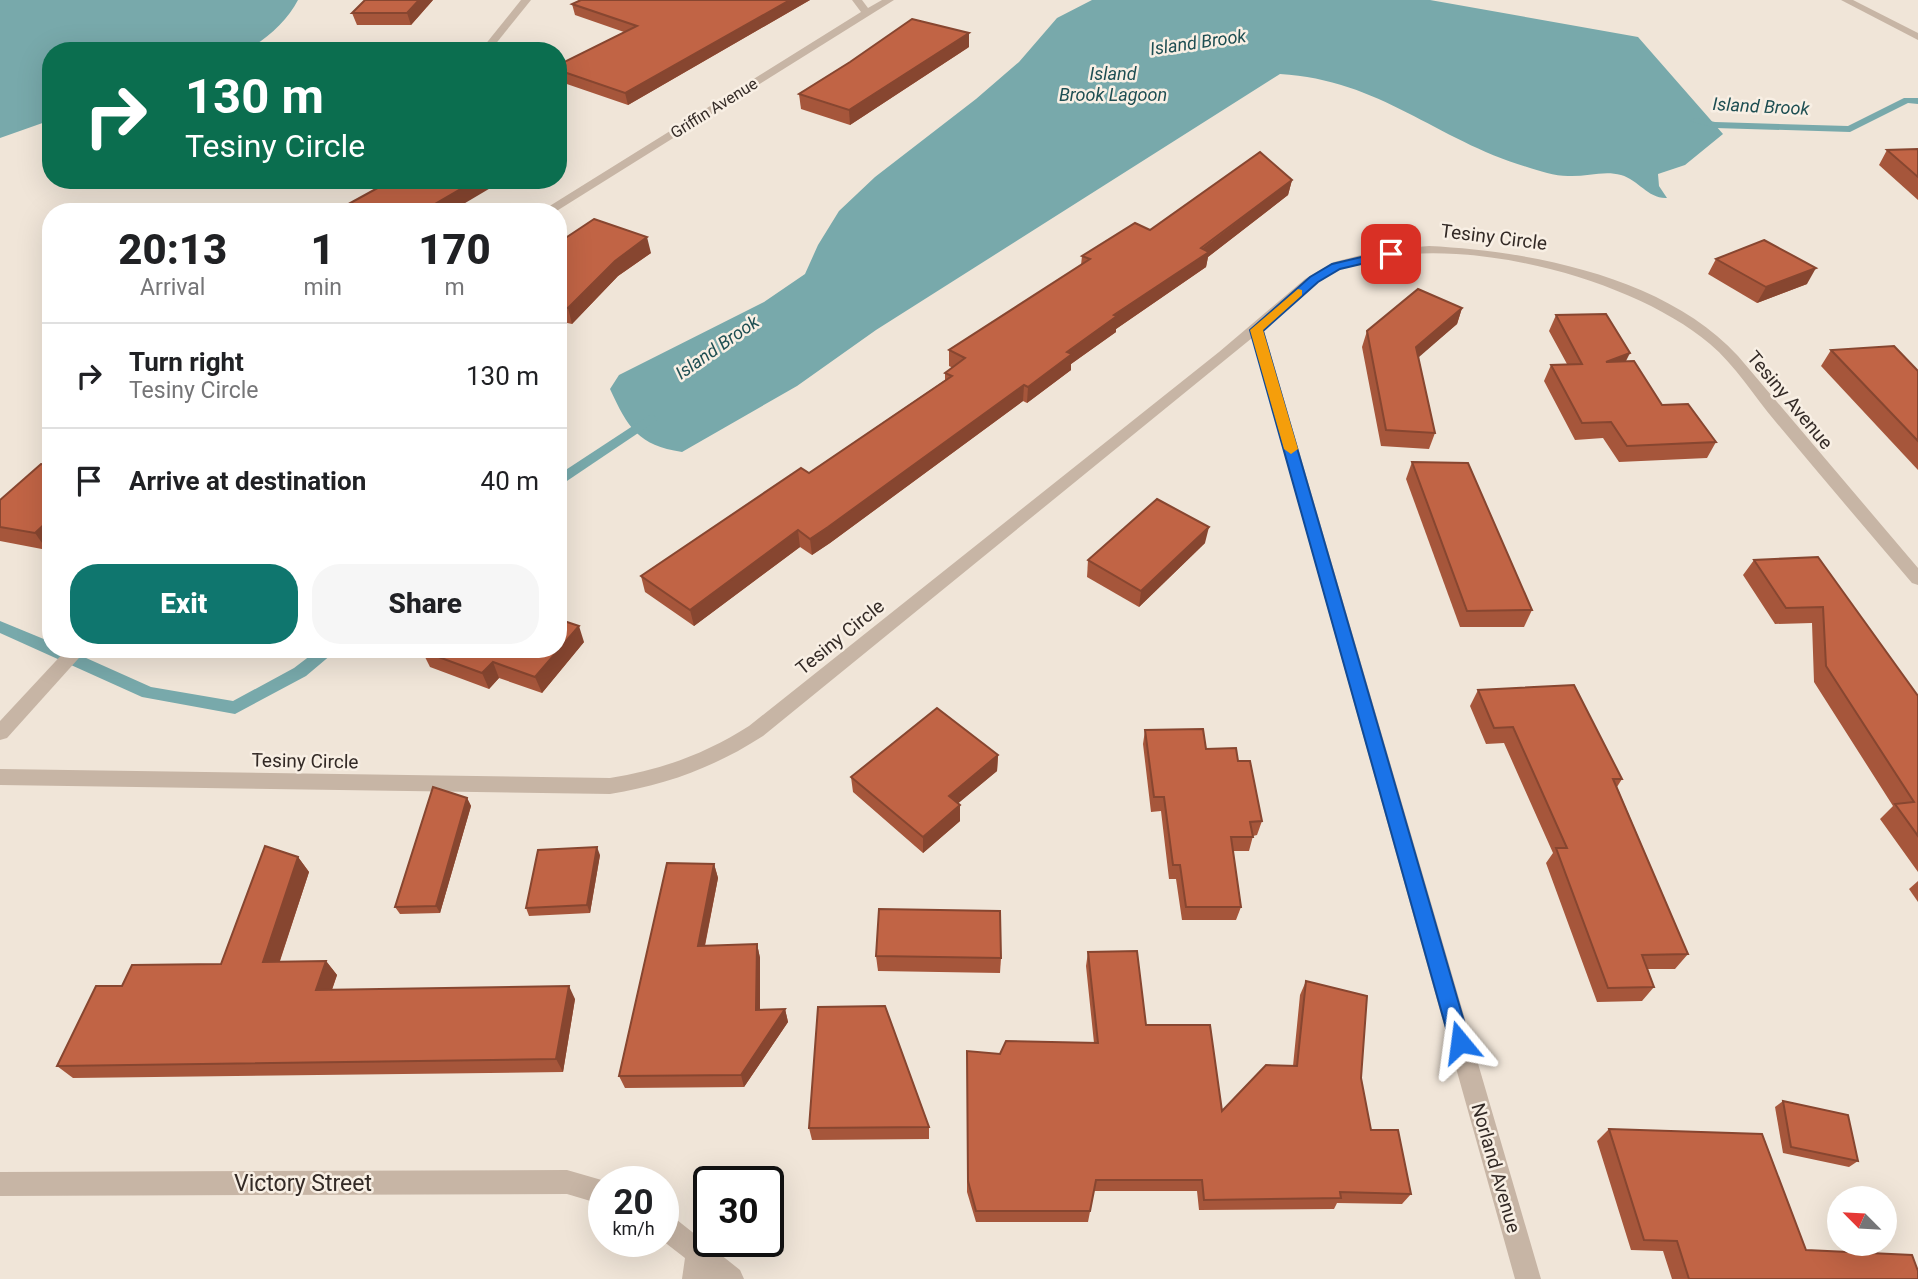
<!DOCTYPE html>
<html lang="en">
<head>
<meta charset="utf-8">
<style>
  :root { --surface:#fff; --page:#f6f6f6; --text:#202124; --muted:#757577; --line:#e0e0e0; --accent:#0f766e }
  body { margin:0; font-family:Roboto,sans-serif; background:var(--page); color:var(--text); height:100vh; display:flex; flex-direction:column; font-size:26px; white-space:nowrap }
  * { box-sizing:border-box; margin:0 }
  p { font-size:23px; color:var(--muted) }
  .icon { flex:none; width:38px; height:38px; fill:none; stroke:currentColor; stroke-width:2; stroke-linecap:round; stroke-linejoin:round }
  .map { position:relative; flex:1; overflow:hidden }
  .panel { position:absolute; left:42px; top:203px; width:525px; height:455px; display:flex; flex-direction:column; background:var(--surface); border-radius:28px; box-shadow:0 7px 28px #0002 }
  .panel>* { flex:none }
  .top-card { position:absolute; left:42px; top:42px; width:525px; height:147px; border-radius:28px; box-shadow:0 7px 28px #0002; background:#0b6e4f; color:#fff; overflow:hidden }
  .needle { width:46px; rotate:294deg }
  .controls { position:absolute; left:1827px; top:1186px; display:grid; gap:14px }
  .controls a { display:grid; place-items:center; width:70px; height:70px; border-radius:50%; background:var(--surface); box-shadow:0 7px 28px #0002; font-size:35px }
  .speed { position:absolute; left:588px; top:1166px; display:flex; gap:14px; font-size:35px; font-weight:700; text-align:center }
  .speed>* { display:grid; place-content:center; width:91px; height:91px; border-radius:50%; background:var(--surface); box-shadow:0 7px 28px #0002; line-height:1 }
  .speed small { font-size:18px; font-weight:400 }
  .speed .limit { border:4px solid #111; border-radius:10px; background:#fff; color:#111 }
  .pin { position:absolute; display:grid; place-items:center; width:60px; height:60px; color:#fff; margin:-30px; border-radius:14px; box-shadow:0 4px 10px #0006 }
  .me { position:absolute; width:77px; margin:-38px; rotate:344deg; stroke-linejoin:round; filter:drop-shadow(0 0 5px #0008) }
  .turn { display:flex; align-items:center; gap:24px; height:147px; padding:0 28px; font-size:32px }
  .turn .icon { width:91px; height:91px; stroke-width:2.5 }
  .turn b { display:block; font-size:49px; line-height:60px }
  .eta { display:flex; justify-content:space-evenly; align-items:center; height:119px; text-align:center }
  .eta b { font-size:42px; font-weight:800; line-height:49px }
  .cta { display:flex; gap:14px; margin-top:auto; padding:14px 28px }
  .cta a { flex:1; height:80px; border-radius:28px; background:var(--accent); color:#fff; font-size:28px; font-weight:800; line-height:80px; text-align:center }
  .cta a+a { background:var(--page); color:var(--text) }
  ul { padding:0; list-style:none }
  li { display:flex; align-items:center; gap:21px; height:105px; padding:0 28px; border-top:2px solid var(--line) }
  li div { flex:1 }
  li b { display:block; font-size:26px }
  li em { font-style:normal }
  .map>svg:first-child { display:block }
  .water { fill:#78a9ab }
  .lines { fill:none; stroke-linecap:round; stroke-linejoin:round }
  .stream { fill:#78a9ab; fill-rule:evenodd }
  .lane { fill:#c7b5a5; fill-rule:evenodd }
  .street { fill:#c7b5a5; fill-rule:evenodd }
  .wall { fill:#a6563b }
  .shaded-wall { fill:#874630 }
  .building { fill:#c16445; stroke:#874630; stroke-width:2 }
  .route { fill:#1a73e8; stroke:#114b97; stroke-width:2 }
  .slow { fill:#f59e0b }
  .labels { text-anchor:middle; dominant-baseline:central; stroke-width:5; stroke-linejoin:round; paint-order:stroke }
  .far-street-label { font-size:16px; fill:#332a26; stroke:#f8efe4 }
  .far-water-label { font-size:18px; font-style:italic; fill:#1d4e52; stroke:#f8efe4 }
  .street-label { font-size:19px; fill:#332a26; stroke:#f8efe4 }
  .near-street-label { font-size:23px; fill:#332a26; stroke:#f8efe4 }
</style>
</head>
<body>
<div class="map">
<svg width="1918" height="1279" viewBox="0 0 1918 1279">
  <rect width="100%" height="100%" fill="#f0e5d8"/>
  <g class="water">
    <path d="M 0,0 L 298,0 C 287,21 264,43 242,51 L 51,51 L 51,120 L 0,138 Z"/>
    <path d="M 1092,0 L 1430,0 L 1638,37 L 1723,134 L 1685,165 L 1658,174 L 1659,186 L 1667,198 C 1648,199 1639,180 1621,175 C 1604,170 1586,177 1568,176 C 1555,176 1539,171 1527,167 C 1436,140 1381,80 1280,74 L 876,330 L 797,386 L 682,452 C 638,445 628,428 610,389 L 619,375 L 764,302 L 805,274 L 818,245 L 839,211 L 875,177 L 976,99 L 1019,62 L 1057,18 Z"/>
  </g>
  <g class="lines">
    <g class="stream">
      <polygon points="1904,98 1918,98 1918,104 1908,103 1850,132 1715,128 1690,121 1695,118 1715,122 1848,126"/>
      <polygon points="651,414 658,418 656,421 558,487 558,475"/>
      <polygon points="0,621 51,642 51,649 66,649 151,687 233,701 294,668 319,649 338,649 306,676 235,714 142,697 0,633"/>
    </g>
    <polygon class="lane" points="1841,0 1853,0 1918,33 1918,40"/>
    <g class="street">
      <polygon points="521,0 531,0 490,51 480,51"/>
      <polygon points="852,0 862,0 868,8 882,0 894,0 555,212 540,212 861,12"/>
      <path d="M 1429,246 C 1531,251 1666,277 1738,356 L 1918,568 L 1918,585 L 1912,583 C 1866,529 1820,475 1775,421 C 1754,396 1735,365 1710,344 C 1629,275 1444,228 1343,268 C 1312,280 1287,307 1263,328 L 1541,1279 L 1515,1279 L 1252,338 L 763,736 C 715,767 666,785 610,794 L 0,785 L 0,769 L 610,778 C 661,770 705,754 749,726 L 1219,352 L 1305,279 L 1334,262 L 1381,250 Z"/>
      <polygon points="67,649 87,649 7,738 0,740 0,721"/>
      <polygon points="567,1170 605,1181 604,1205 567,1194 0,1196 0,1172"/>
      <polygon points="663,1213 672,1216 740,1270 744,1279 682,1279 685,1258 663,1241"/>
    </g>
  </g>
  <g class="wall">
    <polygon points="433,0 411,25 357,25 352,13"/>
    <polygon points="810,0 628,105 558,81 558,65 624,32 575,15 572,4"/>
    <polygon points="969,47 850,125 801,109 799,94"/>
    <polygon points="1918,149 1918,200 1879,165 1887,150"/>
    <polygon points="1292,180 1288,195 1208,257 1206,267 1116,329 1116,332 1071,364 1071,370 1027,403 1023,401 830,543 812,555 800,547 694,626 645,592 641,576 809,473 945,380 945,373 953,368 949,366 949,350 1081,265 1082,256 1150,230"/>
    <polygon points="558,243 651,253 618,276 572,324 558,321"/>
    <polygon points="1716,259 1807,284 1757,303 1708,274"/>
    <polygon points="1462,308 1457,324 1418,357 1435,433 1429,449 1381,446 1362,347 1367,331"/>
    <polygon points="1556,315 1625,361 1662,405 1716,442 1707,458 1619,462 1603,438 1575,440 1544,381 1551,365 1567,364 1549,331"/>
    <polygon points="1831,350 1918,371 1918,470 1821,366"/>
    <polygon points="1412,462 1532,610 1524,627 1460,627 1406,479"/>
    <polygon points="51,466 51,546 47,550 0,541 0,500"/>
    <polygon points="1205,543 1139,607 1087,577 1088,560"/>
    <polygon points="1818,557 1918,696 1918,872 1880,819 1893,806 1814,682 1812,623 1775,624 1743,575 1754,560"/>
    <polygon points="584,642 542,693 499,678 489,689 430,667 422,651"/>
    <polygon points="1478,690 1622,779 1617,787 1688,954 1675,969 1647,969 1654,987 1642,1001 1597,1002 1546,863 1553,853 1504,743 1486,744 1470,706"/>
    <polygon points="1145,730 1206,749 1238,761 1262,821 1257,835 1253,836 1249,851 1233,851 1241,907 1236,920 1182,920 1176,879 1169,879 1161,811 1151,812 1143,744"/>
    <polygon points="998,755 997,771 958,803 960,805 960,821 923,853 853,792 851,777"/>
    <polygon points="467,798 471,806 440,913 400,914 395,907"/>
    <polygon points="600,855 590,913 529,916 526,908"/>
    <polygon points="298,857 309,872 280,961 326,961 337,975 332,990 575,999 563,1072 73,1078 57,1066 122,986 221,964"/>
    <polygon points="714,864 718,878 705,946 757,944 760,958 760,1010 785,1009 788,1022 744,1087 625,1088 619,1076"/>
    <polygon points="1918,881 1918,902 1909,889"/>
    <polygon points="1088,952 1146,1025 1222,1111 1293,1066 1300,995 1306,981 1361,1078 1371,1130 1411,1194 1402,1204 1337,1203 1334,1209 1199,1210 1197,1191 1094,1191 1088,1222 976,1222 967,1192 967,1051 1000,1054 1094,1043 1086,966"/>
    <polygon points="876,956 1001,958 1000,973 878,971"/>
    <polygon points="1783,1101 1858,1161 1849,1167 1783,1153 1775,1107"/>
    <polygon points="929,1127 929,1139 812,1140 809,1128"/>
    <polygon points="1609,1129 1806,1250 1918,1279 1672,1279 1663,1251 1631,1250 1597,1141"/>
  </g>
  <g class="shaded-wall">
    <polygon points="419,0 433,0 411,25 407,13"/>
    <polygon points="790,0 810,0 628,105 625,93"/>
    <polygon points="969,33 969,47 850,125 849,110"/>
    <polygon points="476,180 504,180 450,212 421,212"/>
    <polygon points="1292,180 1288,195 1208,257 1206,267 1116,329 1116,332 1071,364 1071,370 1027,403 1028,387 1067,352"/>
    <polygon points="647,237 651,253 618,276 572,324 568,308 615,261"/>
    <polygon points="1816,268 1807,284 1757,303 1766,287"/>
    <polygon points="1462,308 1457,324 1411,364 1416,347"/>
    <polygon points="1630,353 1622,369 1606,362"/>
    <polygon points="1024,385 1023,401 830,543 812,555 810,539"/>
    <polygon points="51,518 51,546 47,550 35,533"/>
    <polygon points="1209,527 1205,543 1139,607 1141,591"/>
    <polygon points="798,530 800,547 694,626 690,610"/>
    <polygon points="579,626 584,642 542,693 535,677"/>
    <polygon points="493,662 499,678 489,689 482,673"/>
    <polygon points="998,755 997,771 949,811 949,796"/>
    <polygon points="467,798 471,806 440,913 436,906"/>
    <polygon points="960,805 960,821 923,853 923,837"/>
    <polygon points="597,847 600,855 590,913 587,905"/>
    <polygon points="298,857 309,872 275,975 263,962"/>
    <polygon points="714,864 718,878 702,959 698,946"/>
    <polygon points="757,944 760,958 760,1022 756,1010"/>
    <polygon points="326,961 337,975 327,1003 316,990"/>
    <polygon points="569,986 575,999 563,1072 556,1059"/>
    <polygon points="785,1009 788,1022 744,1087 741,1075"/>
  </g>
  <g class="building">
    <polygon points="365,0 419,0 407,13 352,13"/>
    <polygon points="581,0 790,0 625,93 558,70 558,65 637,26 572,4"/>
    <polygon points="912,19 969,33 849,110 799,94 850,62"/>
    <polygon points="1918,149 1918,177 1887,150"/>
    <polygon points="1260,152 1292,180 1201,248 1209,252 1114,315 1117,316 1067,352 1072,354 1028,387 1024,385 828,527 810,539 798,530 690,610 641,576 801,468 809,473 952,376 945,373 965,358 949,350 1090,259 1082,256 1135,223 1150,230"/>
    <polygon points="392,180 476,180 421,212 334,212"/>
    <polygon points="594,219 647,237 615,261 568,308 558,306 558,243"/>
    <polygon points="1764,240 1816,268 1766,287 1716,259"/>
    <polygon points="1418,289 1462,308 1416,347 1435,433 1386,430 1367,331"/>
    <polygon points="1606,314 1630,353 1606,362 1634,361 1662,405 1688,404 1716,442 1627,446 1611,422 1582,423 1551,365 1582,364 1556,315"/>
    <polygon points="1894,346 1918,371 1918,441 1831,350"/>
    <polygon points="1412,462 1468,463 1532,610 1467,611"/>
    <polygon points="41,464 51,466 51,518 35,533 0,527 0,500"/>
    <polygon points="1157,499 1209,527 1141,591 1088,560"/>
    <polygon points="1818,557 1918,696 1918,836 1895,804 1914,802 1826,666 1823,607 1786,608 1754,560"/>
    <polygon points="558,619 579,626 535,677 493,662 482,673 422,651 423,649 558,649"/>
    <polygon points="1574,685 1622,779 1613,779 1688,954 1642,955 1654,987 1608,988 1556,848 1567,848 1513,727 1494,728 1478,690"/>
    <polygon points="937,708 998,755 949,796 960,805 923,837 851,777"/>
    <polygon points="1203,729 1206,749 1236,748 1238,761 1250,761 1262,821 1250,822 1253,837 1231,837 1241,907 1186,907 1180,865 1173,865 1164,797 1154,797 1145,730"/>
    <polygon points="433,787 467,798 436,906 395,907"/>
    <polygon points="265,846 298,857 263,962 326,961 316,990 569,986 556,1059 57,1066 96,986 122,986 132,965 221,964"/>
    <polygon points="597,847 587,905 526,908 538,850"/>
    <polygon points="667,863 714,864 698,946 757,944 756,1010 785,1009 741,1075 619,1076"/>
    <polygon points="879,909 1000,911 1001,958 876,956"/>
    <polygon points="1137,951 1146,1025 1210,1025 1222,1111 1266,1065 1297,1066 1306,981 1367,996 1361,1078 1371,1130 1398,1130 1411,1194 1340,1192 1341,1198 1204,1200 1202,1180 1096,1180 1090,1211 976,1211 968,1181 967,1051 1000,1054 1006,1041 1098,1043 1088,952"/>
    <polygon points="885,1006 929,1127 809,1128 818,1007"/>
    <polygon points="1783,1101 1848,1115 1858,1161 1791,1147"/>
    <polygon points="1609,1129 1762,1134 1806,1250 1912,1255 1918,1271 1918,1279 1689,1279 1677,1241 1644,1240"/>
  </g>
  <polygon class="route" points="1391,250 1397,254 1395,256 1340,269 1318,282 1263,331 1470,1042 1467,1049 1460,1051 1453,1049 1450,1042 1250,330 1310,277 1332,264"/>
  <polygon class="slow" points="1298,289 1302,290 1302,295 1263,330 1298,449 1291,454 1284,449 1250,330"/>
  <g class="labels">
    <g class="far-street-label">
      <text transform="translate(714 108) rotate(-32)">Griffin Avenue</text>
    </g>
    <g class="far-water-label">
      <text transform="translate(1198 42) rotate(-8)">Island Brook</text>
      <text x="1113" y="73">Island<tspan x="1113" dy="21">Brook Lagoon</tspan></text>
      <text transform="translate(1761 106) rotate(3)">Island Brook</text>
      <text transform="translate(717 347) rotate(-35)">Island Brook</text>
    </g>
    <g class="street-label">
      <text transform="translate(1494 237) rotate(7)">Tesiny Circle</text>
      <text transform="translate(1790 400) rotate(50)">Tesiny Avenue</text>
      <text transform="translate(840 637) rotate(-39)">Tesiny Circle</text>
      <text transform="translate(305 761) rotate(1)">Tesiny Circle</text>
      <text transform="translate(1496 1168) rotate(74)">Norland Avenue</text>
    </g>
    <g class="near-street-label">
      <text x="303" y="1183">Victory Street</text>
    </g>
  </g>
</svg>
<div class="controls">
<a><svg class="needle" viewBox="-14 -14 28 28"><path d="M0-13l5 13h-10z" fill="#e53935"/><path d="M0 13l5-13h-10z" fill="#757577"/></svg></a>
</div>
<div class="speed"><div>20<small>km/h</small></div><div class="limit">30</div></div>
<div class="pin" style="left:1391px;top:254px;background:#d93025"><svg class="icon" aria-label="arrive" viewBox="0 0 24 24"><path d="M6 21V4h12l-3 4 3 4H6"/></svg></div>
<svg class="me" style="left:1460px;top:1042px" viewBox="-20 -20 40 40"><path d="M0-17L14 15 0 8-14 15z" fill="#1a73e8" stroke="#fff" stroke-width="4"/></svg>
<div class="top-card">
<div class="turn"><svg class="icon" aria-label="right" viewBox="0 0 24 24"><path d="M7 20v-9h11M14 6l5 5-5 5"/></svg><div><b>130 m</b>Tesiny Circle</div></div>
</div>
<section class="panel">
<div class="eta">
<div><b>20:13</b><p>Arrival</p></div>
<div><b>1</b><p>min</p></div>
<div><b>170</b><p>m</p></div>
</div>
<ul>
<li><svg class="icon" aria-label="right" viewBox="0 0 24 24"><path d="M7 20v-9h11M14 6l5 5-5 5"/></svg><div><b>Turn right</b><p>Tesiny Circle</p></div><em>130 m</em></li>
<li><svg class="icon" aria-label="arrive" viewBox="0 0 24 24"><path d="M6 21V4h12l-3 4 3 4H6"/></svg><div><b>Arrive at destination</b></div><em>40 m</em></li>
</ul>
<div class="cta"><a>Exit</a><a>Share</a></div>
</section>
</div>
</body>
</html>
